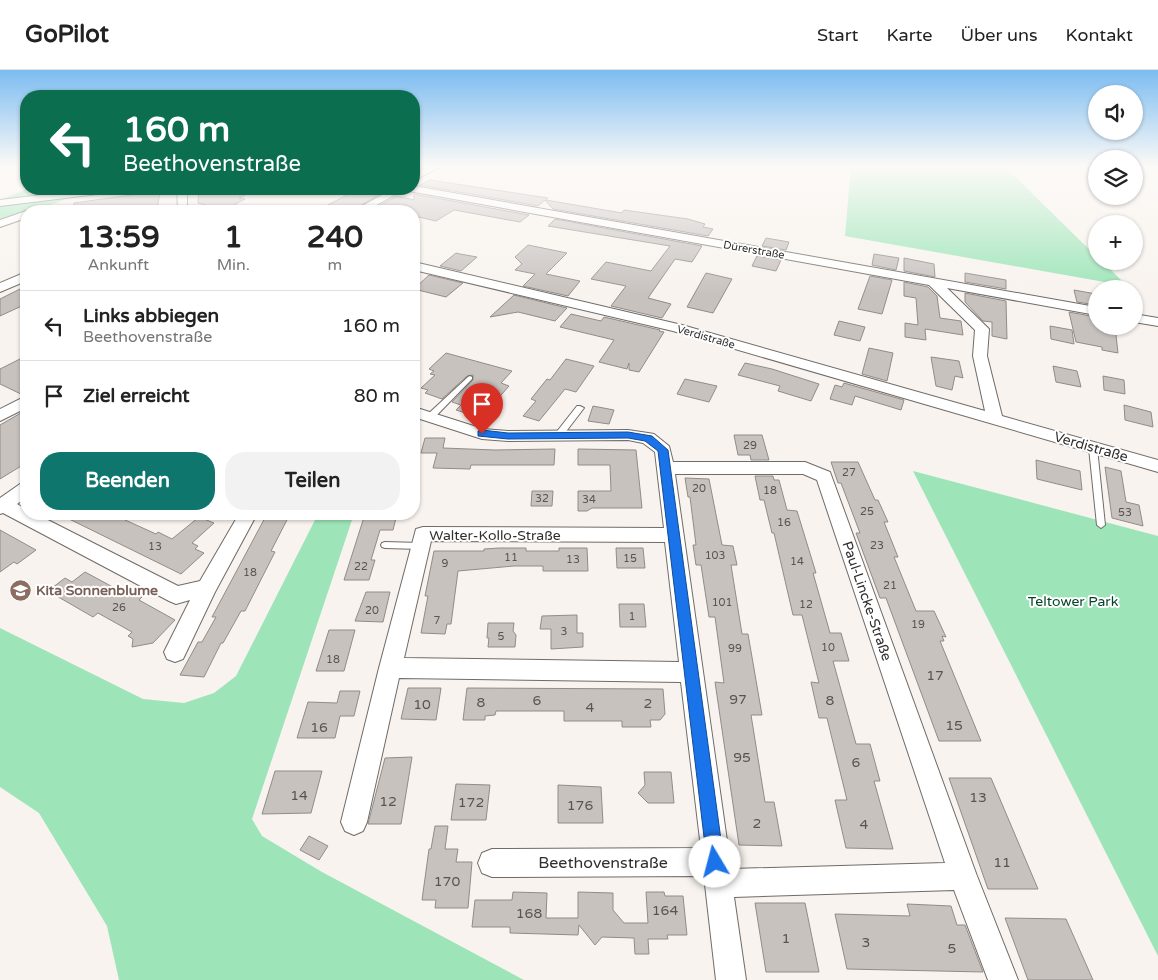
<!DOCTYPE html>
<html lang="de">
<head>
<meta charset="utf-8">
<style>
  :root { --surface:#fff; --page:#f2f2f2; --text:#222; --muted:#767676; --line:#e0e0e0; --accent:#0f766e }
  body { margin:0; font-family:"Varela Round",sans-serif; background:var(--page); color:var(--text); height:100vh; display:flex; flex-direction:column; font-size:19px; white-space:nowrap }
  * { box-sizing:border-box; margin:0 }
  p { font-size:16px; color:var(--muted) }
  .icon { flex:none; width:28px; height:28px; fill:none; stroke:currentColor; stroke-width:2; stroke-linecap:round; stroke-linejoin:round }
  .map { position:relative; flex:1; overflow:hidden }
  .drawer { position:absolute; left:20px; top:135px; width:400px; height:315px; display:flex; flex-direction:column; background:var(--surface); border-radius:20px; box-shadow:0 1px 4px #0004 }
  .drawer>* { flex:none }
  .banner { position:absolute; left:20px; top:20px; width:400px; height:105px; border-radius:20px; box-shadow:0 1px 4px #0004; background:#0b6e4f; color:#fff; overflow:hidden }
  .controls { position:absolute; left:1088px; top:15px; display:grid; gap:10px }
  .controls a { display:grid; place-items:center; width:55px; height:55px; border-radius:50%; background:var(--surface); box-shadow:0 1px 4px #0004; font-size:25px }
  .pin { position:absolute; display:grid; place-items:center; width:42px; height:42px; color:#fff; margin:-51px -21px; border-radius:50% 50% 50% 0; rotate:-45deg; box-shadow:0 0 5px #0007 }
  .pin .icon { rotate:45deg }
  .me { position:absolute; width:55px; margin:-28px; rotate:352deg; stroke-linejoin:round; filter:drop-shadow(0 0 4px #0008) }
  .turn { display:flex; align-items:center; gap:18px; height:105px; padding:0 20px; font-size:22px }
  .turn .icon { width:65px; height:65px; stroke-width:2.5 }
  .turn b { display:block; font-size:35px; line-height:42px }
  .eta { display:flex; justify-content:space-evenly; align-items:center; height:85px; text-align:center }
  .eta b { font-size:30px; font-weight:800; line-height:35px }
  .action { display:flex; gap:10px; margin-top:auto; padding:10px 20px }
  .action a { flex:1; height:58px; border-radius:20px; background:var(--accent); color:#fff; font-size:20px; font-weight:800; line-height:58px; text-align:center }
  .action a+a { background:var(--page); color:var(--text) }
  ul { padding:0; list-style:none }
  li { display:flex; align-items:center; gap:15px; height:70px; padding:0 20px; border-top:1px solid var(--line) }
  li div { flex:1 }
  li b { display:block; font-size:19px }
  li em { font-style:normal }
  header { display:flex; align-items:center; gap:30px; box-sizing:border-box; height:70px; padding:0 25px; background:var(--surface); border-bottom:1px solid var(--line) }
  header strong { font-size:24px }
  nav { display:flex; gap:28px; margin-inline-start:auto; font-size:18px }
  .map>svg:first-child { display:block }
  .green { fill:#9de5b8 }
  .building { fill:#c8c2bf; stroke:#918c88 }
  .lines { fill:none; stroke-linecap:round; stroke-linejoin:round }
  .service-casing { stroke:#706b67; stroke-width:2 }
  .minor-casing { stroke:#706b67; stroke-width:2 }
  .service { fill:#fff; fill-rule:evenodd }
  .minor { fill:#fff; fill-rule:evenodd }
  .route { fill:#1a73e8; stroke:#114b97 }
  .labels { text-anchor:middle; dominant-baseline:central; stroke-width:4; stroke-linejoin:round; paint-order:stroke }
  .far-street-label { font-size:11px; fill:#312f2e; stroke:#fff }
  .number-label { font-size:11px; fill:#575452 }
  .street-label { font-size:14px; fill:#312f2e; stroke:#fff }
  .education-label { font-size:14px; font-weight:bold; fill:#785e54; stroke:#fff; text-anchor:start }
  .park-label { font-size:14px; fill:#014526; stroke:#fff }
  .near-number-label { font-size:14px; fill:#575452 }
  .near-street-label { font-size:16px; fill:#312f2e; stroke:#fff }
</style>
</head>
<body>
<header>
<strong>GoPilot</strong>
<nav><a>Start</a><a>Karte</a><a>Über uns</a><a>Kontakt</a></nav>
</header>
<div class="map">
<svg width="1158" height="910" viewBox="0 0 1158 910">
  <rect width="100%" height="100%" fill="#f8f3ee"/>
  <g class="green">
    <polygon points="851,96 1004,96 1096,186 1096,191 1102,191 1127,216 845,166"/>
    <polygon points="27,119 93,119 34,141 26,141 26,144 0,154 0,130"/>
    <polygon points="913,401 1158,466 1158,886"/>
    <polygon points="318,444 354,444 252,749 262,766 322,802 524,910 119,910 107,856 39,743 0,717 0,558 143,629 184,633 214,623 236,606"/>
  </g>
  <g class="building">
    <polygon points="430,110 548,128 546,130 622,143 624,140 688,149 705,154 703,157 713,159 708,166 553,139 545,130 538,136 420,115"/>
    <polygon points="199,119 222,119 256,120 239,128 245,129 224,140 198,133"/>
    <polygon points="359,119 383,122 351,141 316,141"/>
    <polygon points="153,122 160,122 157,139 150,140 149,141 74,141 74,133"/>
    <polygon points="414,124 529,145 520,152 454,140 436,151 414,146 414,141 394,141 377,137 397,126 414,130"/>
    <polygon points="555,149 702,176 692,192 675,189 648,228 671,234 662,248 611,236 626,216 591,209 606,192 651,201 670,176 548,156"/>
    <polygon points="766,168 789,172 786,180 762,176"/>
    <polygon points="528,175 567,183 546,204 580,211 568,226 523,216 535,204 515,200 522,194 515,187"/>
    <polygon points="456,183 460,184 477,187 461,201 440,196"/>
    <polygon points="874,184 899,188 896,200 872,195"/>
    <polygon points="757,186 781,190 776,201 752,196"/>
    <polygon points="904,188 934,194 935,207 904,201"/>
    <polygon points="706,203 732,209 713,243 687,237"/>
    <polygon points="965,203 1006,210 1006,219 965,212"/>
    <polygon points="429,205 463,213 446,227 414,219"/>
    <polygon points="870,206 892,210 882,244 858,239"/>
    <polygon points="904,212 928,217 937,226 940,248 961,251 963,265 925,259 926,270 905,267 905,253 918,255 916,228 904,226"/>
    <polygon points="26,216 26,234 0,246 0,229"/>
    <polygon points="1074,220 1096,224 1096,235 1077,232"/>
    <polygon points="965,223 1006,231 1007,269 992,266 992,252 983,251 965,232"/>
    <polygon points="514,225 567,238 555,251 518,242 490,247"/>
    <polygon points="1069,242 1096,247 1096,256 1115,256 1118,283 1102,280 1102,277 1076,272"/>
    <polygon points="571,244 601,251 604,247 660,260 659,261 664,262 639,302 629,300 629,293 627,299 599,292 614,270 560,257"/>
    <polygon points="839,251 865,257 860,271 834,265"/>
    <polygon points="1050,256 1072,260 1074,274 1051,269"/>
    <polygon points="869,278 893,283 887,311 862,304"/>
    <polygon points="446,283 512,301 501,313 509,316 481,348 456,340 461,335 452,332 473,310 473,305 467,306 442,329 425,323 428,320 421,318 435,305 430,304 434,301 429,299"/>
    <polygon points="26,286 26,324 23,325 0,314 0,299"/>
    <polygon points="931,287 959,291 963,308 955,306 952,320 936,316"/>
    <polygon points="566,289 594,296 576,322 565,319 539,351 523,346 536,331 531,329 547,309 550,310"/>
    <polygon points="745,293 772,299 819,314 811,331 778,321 780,316 738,305"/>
    <polygon points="1053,296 1077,301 1081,317 1056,312"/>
    <polygon points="1103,306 1124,310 1125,324 1104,320"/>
    <polygon points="685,309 717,316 709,332 677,324"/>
    <polygon points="844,313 904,330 901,340 855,326 852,335 830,329 835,315 842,317"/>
    <polygon points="1124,335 1151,342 1153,357 1125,350"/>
    <polygon points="593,336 614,340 609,354 588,351"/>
    <polygon points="26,340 26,393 0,409 0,355"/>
    <polygon points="734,365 762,365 769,390 751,390 750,385 738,385"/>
    <polygon points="425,368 445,368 443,378 495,380 555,379 554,395 471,395 470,399 433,398 437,383 421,383"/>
    <polygon points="578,379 636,380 642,438 592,438 587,441 578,441 578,421 611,421 610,395 578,395"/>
    <polygon points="1036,390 1080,401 1082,420 1037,409"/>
    <polygon points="831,392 858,392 875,430 878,430 888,452 884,452 898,487 894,487 916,541 934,541 946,567 942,566 944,571 940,571 981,671 939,671 886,528 880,528 856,463 860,463 841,413 838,413"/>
    <polygon points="1105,397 1121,401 1126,432 1139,435 1143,456 1112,448"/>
    <polygon points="755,406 773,406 774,410 779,410 787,440 797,441 816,503 813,503 830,563 841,563 849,591 833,591 856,674 870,674 880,711 874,711 893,779 846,778 835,730 847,730 827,648 819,648 811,612 819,613 802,545 793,545 774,463 772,463 764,430 760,430"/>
    <polygon points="685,408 709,409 722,475 733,476 737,495 731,495 742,564 748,564 762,645 751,645 765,732 774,732 782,776 739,775 715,612 724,613 715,547 709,547 701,495 696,495 693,475 696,475 690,427 688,427"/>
    <polygon points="532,421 553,421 552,436 531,436"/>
    <polygon points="59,444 112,444 156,464 158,462 172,469 199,447 214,453 192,473 198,476 195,479 204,483 181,504"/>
    <polygon points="267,444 290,444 271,481 275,482 245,541 241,541 223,573 221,573 204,607 180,605 198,572 202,572 216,547 212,547"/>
    <polygon points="365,444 397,444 393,460 380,460 371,490 375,490 369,510 344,510"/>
    <polygon points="0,460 36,480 17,494 14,492 0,502"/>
    <polygon points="499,478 526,478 526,481 559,481 559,478 587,478 588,501 543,501 543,496 514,496 458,501 451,554 447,554 445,564 421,563 428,526 425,526 434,481 484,481 484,479"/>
    <polygon points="616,478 643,478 645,498 617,498"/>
    <polygon points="85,502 122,522 126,519 142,527 139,530 175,550 153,573 132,577 133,569 128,566 132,562 98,543 93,547 48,521 65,508 72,512"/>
    <polygon points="366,522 390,522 383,552 355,551"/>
    <polygon points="619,534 644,534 646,557 620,557"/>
    <polygon points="577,545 577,563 583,563 583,577 551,579 551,559 540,559 542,546"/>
    <polygon points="488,553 514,553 513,561 516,565 515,577 488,577 489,568 487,568"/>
    <polygon points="329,560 355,560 344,601 316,601"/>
    <polygon points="408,618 441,618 436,650 401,649"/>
    <polygon points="467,618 663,619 665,644 660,650 650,650 651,657 622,657 622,651 564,651 564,641 496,641 495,645 485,646 485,650 463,650"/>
    <polygon points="340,621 360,621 354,646 340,646 335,668 297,668 308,632 337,633"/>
    <polygon points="412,687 401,754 368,754 385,688"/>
    <polygon points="275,701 322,701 311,743 262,744"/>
    <polygon points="644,702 671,702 674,733 648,733 638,723 645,715"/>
    <polygon points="949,708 991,708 1038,819 988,819"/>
    <polygon points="456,714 490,715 486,750 451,750"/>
    <polygon points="558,715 601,717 603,753 558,753"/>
    <polygon points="435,756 448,756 445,779 458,779 456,792 472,792 468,838 435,838 436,830 422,830 429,779 431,779"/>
    <polygon points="309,766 328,776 319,790 300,780"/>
    <polygon points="513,822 547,823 546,848 578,848 578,822 613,823 613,840 624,853 648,853 646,822 664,822 665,826 683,826 687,865 667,865 668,869 648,869 649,884 635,884 634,868 602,867 595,875 579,855 578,865 510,863 510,857 472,857 475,830 512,830"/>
    <polygon points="755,833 805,833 819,902 766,902"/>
    <polygon points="907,834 951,836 957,855 965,855 983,902 847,899 835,844 910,846"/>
    <polygon points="1005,848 1066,849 1093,910 1028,910"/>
  </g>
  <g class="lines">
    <defs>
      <g id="service">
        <polygon points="470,306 472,307 472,309 433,349 427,349 427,345 468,307"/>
        <polygon points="577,336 580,336 584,338 561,368 555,368 554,366 555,364"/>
        <polygon points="1093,375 1097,378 1105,455 1101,458 1097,455 1089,378"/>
        <polygon points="385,472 420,473 423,474 425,476 423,478 420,479 385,478 382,477 381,475 382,473"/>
      </g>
      <g id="minor">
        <polygon points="17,96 26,96 26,102"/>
        <polygon points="430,96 443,96 414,110 414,104"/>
        <polygon points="414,116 1096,237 1096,245 947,218 989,259 987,286 1002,346 1158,390 1158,402 673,261 414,200 414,192 682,255 985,341 973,286 975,260 929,215 409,121 408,119 414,119"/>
        <polygon points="91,119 119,119 114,122 0,136 0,130"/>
        <polygon points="177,119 187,119 187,136 196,139 197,141 178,140"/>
        <polygon points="393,119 405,119 366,141 353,141"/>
        <polygon points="26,141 28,141 26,141 26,148 0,157 0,150"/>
        <polygon points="26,202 26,211 0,222 0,213"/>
        <polygon points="1134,244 1158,248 1158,256 1134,252"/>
        <polygon points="26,326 26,338 0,351 0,339"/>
        <path d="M 414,337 L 483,359 L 508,361 L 628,360 L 648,363 L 654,364 L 669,376 L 673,392 L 805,392 L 830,402 L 977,806 L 1018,910 L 988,910 L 954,820 L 734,827 L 746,910 L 716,910 L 704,806 L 492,807 L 482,803 L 478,793 L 482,783 L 492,779 L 701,778 L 681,612 L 399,608 L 367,752 L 363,761 L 354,765 L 345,761 L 341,752 L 379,598 L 416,459 L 423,457 L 664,458 L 655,382 L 643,373 L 628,370 L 508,371 L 482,369 L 414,347 ZM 675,404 L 803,404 L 817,410 L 945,793 L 731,799 ZM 431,471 L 665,472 L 679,592 L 404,588 Z"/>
        <polygon points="26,413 26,428 17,434 26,439 26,444 36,444 178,516 200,511 239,444 257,444 215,522 183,589 175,592 167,589 164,582 190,530 176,534 169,531 3,443 0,444 0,428 20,414"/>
      </g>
    </defs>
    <use href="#service" class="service-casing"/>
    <use href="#minor" class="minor-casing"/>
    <use href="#service" class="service"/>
    <use href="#minor" class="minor"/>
  </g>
  <linearGradient id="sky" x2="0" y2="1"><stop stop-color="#7cbcf1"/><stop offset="0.43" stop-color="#fcfaf7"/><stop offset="1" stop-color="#fcfaf7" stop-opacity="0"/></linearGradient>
  <rect width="1158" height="224" fill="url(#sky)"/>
  <polygon class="route" points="482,360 508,363 628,362 652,366 668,380 724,792 721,798 715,801 709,798 707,792 658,381 645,371 628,368 508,369 478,366 478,361"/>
  <defs>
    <symbol id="school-disc" viewBox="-11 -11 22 22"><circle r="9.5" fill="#8d6e63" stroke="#fff"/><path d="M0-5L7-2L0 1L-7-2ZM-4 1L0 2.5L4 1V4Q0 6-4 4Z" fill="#fff"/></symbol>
  </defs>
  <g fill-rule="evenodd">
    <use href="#school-disc" x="8" y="508" width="25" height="25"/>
  </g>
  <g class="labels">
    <g class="far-street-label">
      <text transform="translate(754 180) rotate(10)">Dürerstraße</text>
      <text transform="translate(706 267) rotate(16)">Verdistraße</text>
    </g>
    <g class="number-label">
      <text x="750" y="375">29</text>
      <text x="849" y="402">27</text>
      <text x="699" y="418">20</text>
      <text x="770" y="420">18</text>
      <text x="542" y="428">32</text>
      <text x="589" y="429">34</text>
      <text x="867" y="441">25</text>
      <text x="1125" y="442">53</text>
      <text x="784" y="452">16</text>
      <text x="877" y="475">23</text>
      <text x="155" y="476">13</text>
      <text x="715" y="485">103</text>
      <text x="511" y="487">11</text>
      <text x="630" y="488">15</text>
      <text x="573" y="489">13</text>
      <text x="797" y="491">14</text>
      <text x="445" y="493">9</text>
      <text x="361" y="496">22</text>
      <text x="250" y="502">18</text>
      <text x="890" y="515">21</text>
      <text x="722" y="532">101</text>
      <text x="806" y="534">12</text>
      <text x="119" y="537">26</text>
      <text x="372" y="540">20</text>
      <text x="632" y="546">1</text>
      <text x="437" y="550">7</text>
      <text x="918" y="554">19</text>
      <text x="564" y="561">3</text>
      <text x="501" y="566">5</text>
      <text x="828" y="577">10</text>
      <text x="735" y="578">99</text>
      <text x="333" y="589">18</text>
    </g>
    <g class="street-label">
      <text transform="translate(1091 377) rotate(16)">Verdistraße</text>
      <text x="495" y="465">Walter-Kollo-Straße</text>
      <text transform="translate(867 531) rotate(71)">Paul-Lincke-Straße</text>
    </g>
    <g class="education-label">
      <text x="36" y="520">Kita Sonnenblume</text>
    </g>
    <g class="park-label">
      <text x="1073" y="531">Teltower Park</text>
    </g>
    <g class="near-number-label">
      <text x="935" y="605">17</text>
      <text x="738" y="629">97</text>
      <text x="537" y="630">6</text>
      <text x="830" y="630">8</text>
      <text x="481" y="632">8</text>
      <text x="648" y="633">2</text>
      <text x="422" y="634">10</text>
      <text x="590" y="637">4</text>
      <text x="954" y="655">15</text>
      <text x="319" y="657">16</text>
      <text x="742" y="687">95</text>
      <text x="856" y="692">6</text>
      <text x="299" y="725">14</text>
      <text x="978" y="727">13</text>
      <text x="388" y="731">12</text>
      <text x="471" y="732">172</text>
      <text x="580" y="735">176</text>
      <text x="757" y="753">2</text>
      <text x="864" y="754">4</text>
      <text x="1002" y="792">11</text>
      <text x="447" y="811">170</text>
      <text x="665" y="840">164</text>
      <text x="529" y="843">168</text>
      <text x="786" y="868">1</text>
      <text x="866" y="872">3</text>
      <text x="952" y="878">5</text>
    </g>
    <g class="near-street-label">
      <text x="603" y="793">Beethovenstraße</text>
    </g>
  </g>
</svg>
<div class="controls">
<a><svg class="icon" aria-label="sound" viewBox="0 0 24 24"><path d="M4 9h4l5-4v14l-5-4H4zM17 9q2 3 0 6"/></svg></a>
<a><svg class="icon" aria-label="layers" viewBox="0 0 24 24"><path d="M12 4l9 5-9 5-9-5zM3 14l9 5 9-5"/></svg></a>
<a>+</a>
<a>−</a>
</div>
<div class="pin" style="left:482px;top:364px;background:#d93025"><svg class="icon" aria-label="arrive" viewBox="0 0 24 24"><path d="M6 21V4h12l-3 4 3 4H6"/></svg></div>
<svg class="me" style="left:715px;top:792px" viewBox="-20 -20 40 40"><circle r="19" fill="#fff"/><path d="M0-13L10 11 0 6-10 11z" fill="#1a73e8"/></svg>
<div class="banner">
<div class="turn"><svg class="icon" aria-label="left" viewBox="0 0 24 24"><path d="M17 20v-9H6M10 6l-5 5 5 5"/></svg><div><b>160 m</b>Beethovenstraße</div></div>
</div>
<section class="drawer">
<div class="eta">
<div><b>13:59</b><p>Ankunft</p></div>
<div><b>1</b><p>Min.</p></div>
<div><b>240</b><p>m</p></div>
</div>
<ul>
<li><svg class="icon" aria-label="left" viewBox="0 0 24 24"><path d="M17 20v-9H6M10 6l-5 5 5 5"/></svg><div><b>Links abbiegen</b><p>Beethovenstraße</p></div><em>160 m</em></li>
<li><svg class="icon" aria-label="arrive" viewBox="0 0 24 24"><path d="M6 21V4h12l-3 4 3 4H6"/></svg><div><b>Ziel erreicht</b></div><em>80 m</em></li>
</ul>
<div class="action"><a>Beenden</a><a>Teilen</a></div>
</section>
</div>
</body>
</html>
